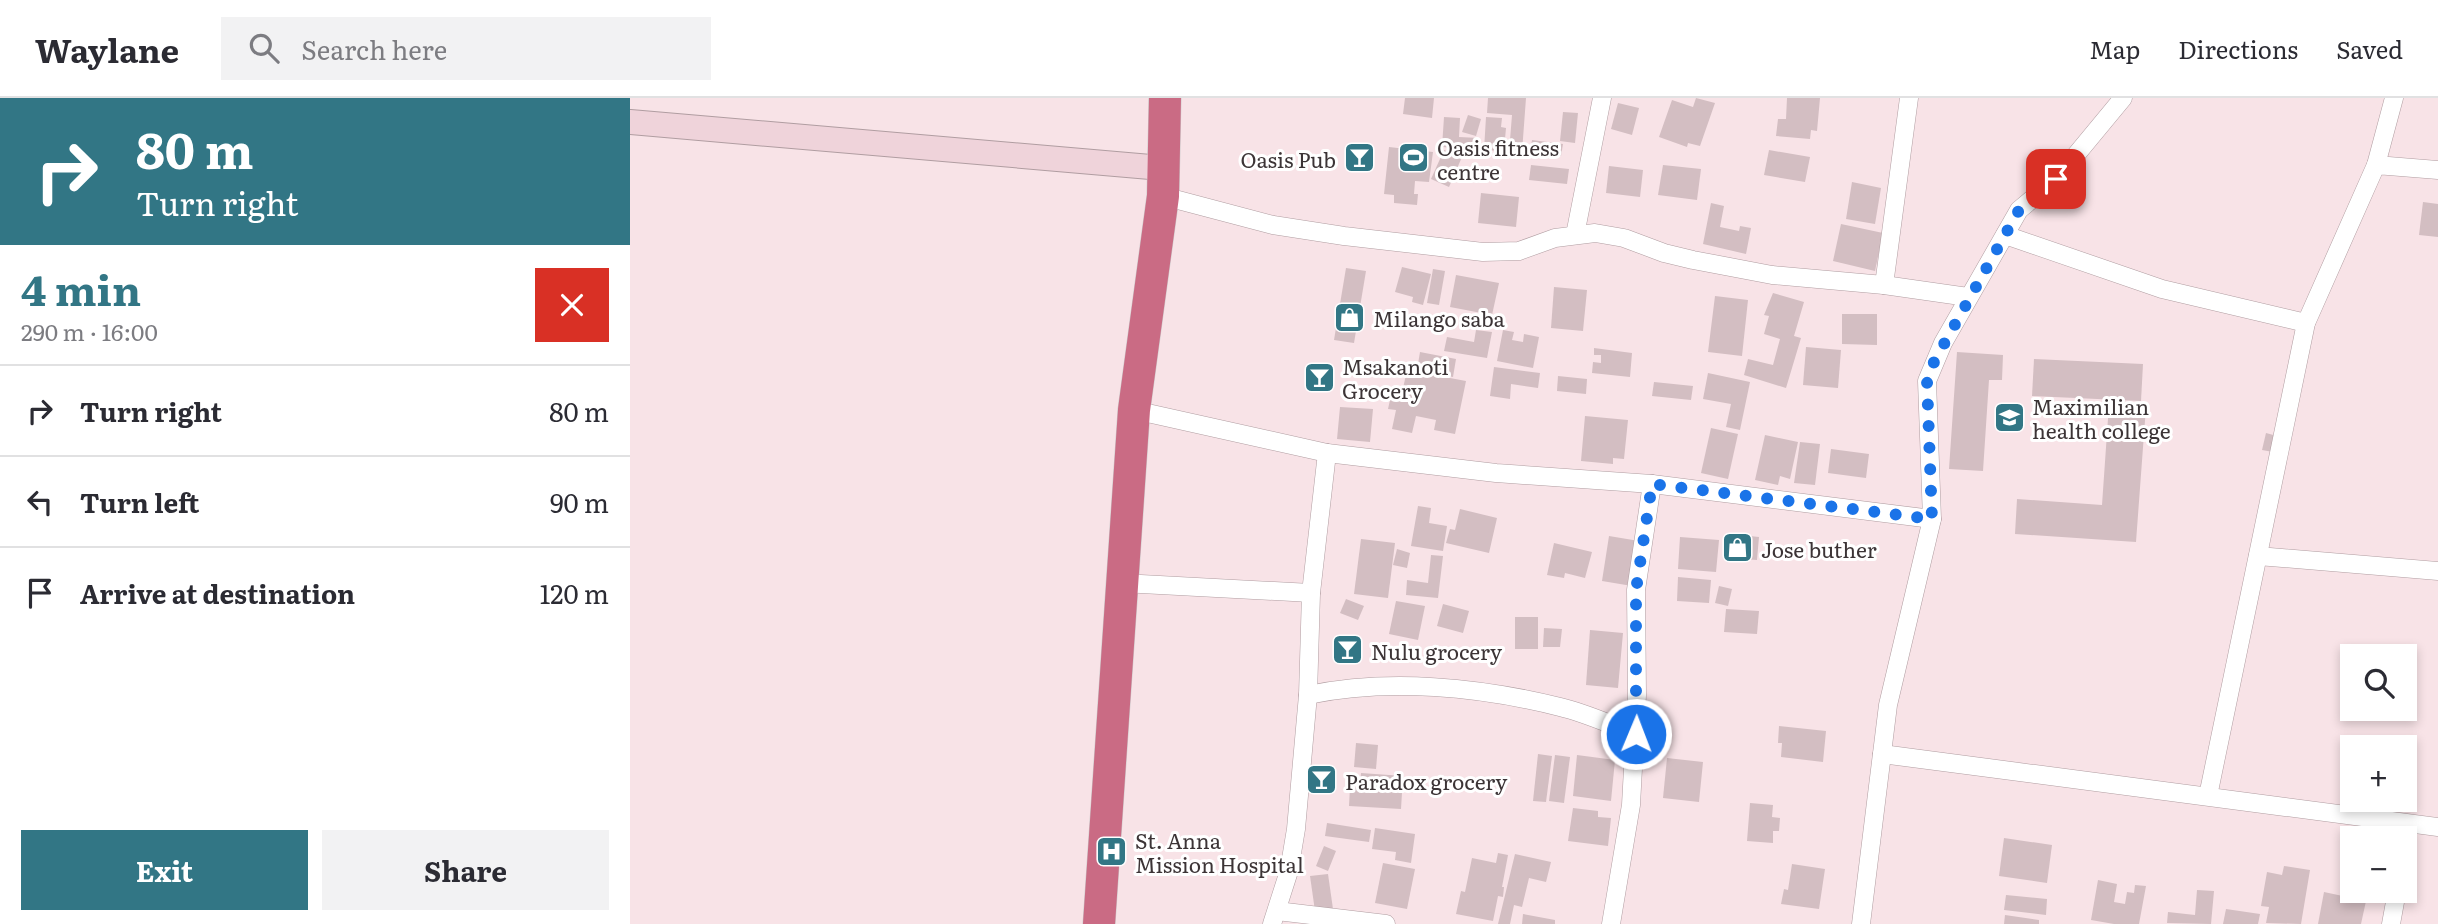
<!DOCTYPE html>
<html lang="en">
<head>
<meta charset="utf-8">
<style>
  :root { --surface:#fff; --page:#f2f2f3; --text:#2b2b33; --muted:#7c7c81; --line:#e1e1e2; --accent:#327685 }
  body { margin:0; font-family:Literata,serif; background:var(--page); color:var(--text); height:100vh; display:flex; flex-direction:column; font-size:26px; white-space:nowrap }
  * { box-sizing:border-box; margin:0 }
  p { font-size:23px; color:var(--muted) }
  .icon { flex:none; width:38px; height:38px; fill:none; stroke:currentColor; stroke-width:2; stroke-linecap:round; stroke-linejoin:round }
  .map { position:relative; flex:1; overflow:hidden }
  .panel { display:flex; flex-direction:column; background:var(--surface); width:630px }
  .panel>* { flex:none }
  .hud { background:#327685; color:#fff; overflow:hidden }
  .buttons { position:absolute; left:1710px; top:546px; display:grid; gap:14px }
  .buttons a { display:grid; place-items:center; width:77px; height:77px; border-radius:0px; background:var(--surface); box-shadow:0 4px 10px #0003; font-size:35px }
  .pin { position:absolute; display:grid; place-items:center; width:60px; height:60px; color:#fff; margin:-30px; border-radius:14px; box-shadow:0 4px 10px #0006 }
  .me { position:absolute; width:77px; margin:-38px; rotate:1deg; stroke-linejoin:round; filter:drop-shadow(0 0 5px #0008) }
  .turn { display:flex; align-items:center; gap:24px; height:147px; padding:0 21px; font-size:32px }
  .turn .icon { width:91px; height:91px; stroke-width:2.5 }
  .turn b { display:block; font-size:49px; line-height:60px }
  .round { display:grid; place-items:center; flex:none; width:74px; height:74px; border-radius:0px; background:var(--page) }
  .summary { display:flex; align-items:center; justify-content:space-between; height:119px; padding:0 21px }
  h1 { font-size:42px; font-weight:700; line-height:52px; color:var(--accent) }
  .cta { display:flex; gap:14px; margin-top:auto; padding:14px 21px }
  .cta a { flex:1; height:80px; border-radius:0px; background:var(--accent); color:#fff; font-size:28px; font-weight:700; line-height:80px; text-align:center }
  .cta a+a { background:var(--page); color:var(--text) }
  ul { padding:0; list-style:none }
  li { display:flex; align-items:center; gap:21px; height:91px; padding:0 21px; border-top:2px solid var(--line) }
  li div { flex:1 }
  li b { display:block; font-size:26px }
  li em { font-style:normal }
  header { display:flex; align-items:center; gap:42px; box-sizing:border-box; height:98px; padding:0 35px; background:var(--surface); border-bottom:2px solid var(--line) }
  header strong { font-size:33px }
  nav { display:flex; gap:38px; margin-inline-start:auto; font-size:24px }
  .search { width:490px; height:63px; background:var(--page); display:flex; align-items:center; gap:18px; box-sizing:border-box; padding:0 24px; border-radius:0px; color:var(--muted); font-size:26px }
  main { display:flex; flex:1; min-height:0 }
  .map>svg:first-child { display:block }
  .building { fill:#d3bec2 }
  .lines { fill:none; stroke-linecap:round; stroke-linejoin:round }
  .street-casing { stroke:#b09da1; stroke-width:19 }
  .secondary-casing { stroke:#b09da1; stroke-width:26 }
  .highway-casing { stroke:#cccacb; stroke-width:33 }
  .street { stroke:#fff; stroke-width:18 }
  .secondary { stroke:#efd3da; stroke-width:24 }
  .highway { stroke:#ca6b84; stroke-width:32 }
  .route { stroke:#1a73e8; stroke-width:12; stroke-dasharray:0 21.6 }
  .labels { text-anchor:middle; dominant-baseline:central; stroke-width:6; stroke-linejoin:round; paint-order:stroke }
  .poi-label { font-size:21px; fill:#3c3436; stroke:#fff; text-anchor:start }
</style>
</head>
<body>
<header>
<strong>Waylane</strong>
<div class="search"><svg class="icon" aria-label="search" viewBox="0 0 24 24"><circle cx="10" cy="10" r="6"/><path d="M15 15l6 6"/></svg>Search here</div>
<nav><a>Map</a><a>Directions</a><a>Saved</a></nav>
</header>
<main>
<section class="panel">
<div class="hud">
<div class="turn"><svg class="icon" aria-label="right" viewBox="0 0 24 24"><path d="M7 20v-9h11M14 6l5 5-5 5"/></svg><div><b>80 m</b>Turn right</div></div>
</div>
<div class="summary"><div><h1>4 min</h1><p>290 m · 16:00</p></div><a class="round" style="background:#d93025;color:#fff"><svg class="icon" aria-label="close" viewBox="0 0 24 24"><path d="M6 6l12 12M18 6L6 18"/></svg></a></div>
<ul>
<li><svg class="icon" aria-label="right" viewBox="0 0 24 24"><path d="M7 20v-9h11M14 6l5 5-5 5"/></svg><div><b>Turn right</b></div><em>80 m</em></li>
<li><svg class="icon" aria-label="left" viewBox="0 0 24 24"><path d="M17 20v-9H6M10 6l-5 5 5 5"/></svg><div><b>Turn left</b></div><em>90 m</em></li>
<li><svg class="icon" aria-label="arrive" viewBox="0 0 24 24"><path d="M6 21V4h12l-3 4 3 4H6"/></svg><div><b>Arrive at destination</b></div><em>120 m</em></li>
</ul>
<div class="cta"><a>Exit</a><a>Share</a></div>
</section>
<div class="map">
<svg width="1808" height="826" viewBox="0 0 1808 826">
  <rect width="100%" height="100%" fill="#f8e3e7"/>
  <g class="building">
    <polygon points="775,0 804,0 802,20 773,16"/>
    <polygon points="858,0 896,0 892,54 854,52 856,19 872,20 871,29 876,30 875,41 880,42 882,17 857,15"/>
    <polygon points="1066,0 1085,5 1070,48 1058,45 1057,49 1029,39 1042,2 1063,9"/>
    <polygon points="1157,0 1190,0 1187,33 1181,32 1180,41 1146,38 1148,21 1156,21"/>
    <polygon points="988,5 1009,10 1002,37 981,31"/>
    <polygon points="933,14 948,15 945,45 930,43"/>
    <polygon points="838,17 851,21 846,38 832,34"/>
    <polygon points="814,19 830,20 829,39 849,40 848,52 812,49"/>
    <polygon points="902,42 933,46 931,58 900,55"/>
    <polygon points="759,49 803,54 799,84 785,83 784,96 788,96 787,107 764,105 764,97 754,96"/>
    <polygon points="814,52 832,59 819,89 801,81"/>
    <polygon points="1139,52 1180,59 1175,84 1134,77"/>
    <polygon points="901,67 939,71 937,86 899,82"/>
    <polygon points="1033,67 1071,71 1067,102 1028,97"/>
    <polygon points="979,68 1013,72 1010,99 976,95"/>
    <polygon points="1222,84 1251,90 1245,126 1216,121"/>
    <polygon points="851,95 889,99 886,129 848,125"/>
    <polygon points="1793,104 1808,106 1808,139 1789,137"/>
    <polygon points="1081,105 1094,108 1090,129 1109,133 1110,128 1121,130 1116,156 1073,146"/>
    <polygon points="1211,126 1253,135 1245,173 1203,163"/>
    <polygon points="772,169 801,176 793,207 782,204 783,199 765,194"/>
    <polygon points="716,170 736,173 724,245 704,242"/>
    <polygon points="803,171 815,173 809,207 797,205"/>
    <polygon points="826,177 869,185 862,217 820,209"/>
    <polygon points="924,189 957,192 953,233 921,230"/>
    <polygon points="1143,195 1174,204 1164,238 1171,240 1156,290 1114,277 1118,261 1143,267 1150,241 1134,236 1139,218 1134,217"/>
    <polygon points="1085,198 1118,202 1112,258 1078,254"/>
    <polygon points="1212,216 1247,216 1247,247 1212,246"/>
    <polygon points="846,232 862,234 857,260 814,253 817,239 844,244"/>
    <polygon points="873,232 884,234 882,242 893,244 894,236 909,239 903,270 867,263"/>
    <polygon points="1176,249 1211,252 1208,290 1173,287"/>
    <polygon points="964,250 1002,255 1000,279 962,275 963,264 971,265 971,257 964,257"/>
    <polygon points="790,254 826,261 823,279 787,272"/>
    <polygon points="1327,254 1373,257 1372,282 1359,282 1353,373 1319,371"/>
    <polygon points="1404,261 1513,266 1511,303 1402,298"/>
    <polygon points="864,269 910,275 908,290 881,286 880,301 860,298"/>
    <polygon points="777,272 836,283 825,336 804,332 806,322 786,318 782,335 762,331 766,312 758,311 762,293 772,295"/>
    <polygon points="1078,275 1120,284 1110,332 1096,329 1101,306 1073,301"/>
    <polygon points="928,278 957,281 956,296 927,293"/>
    <polygon points="1024,284 1063,288 1061,302 1022,298"/>
    <polygon points="1479,306 1516,309 1506,444 1385,436 1387,401 1472,407"/>
    <polygon points="710,309 743,311 740,344 707,341"/>
    <polygon points="955,318 998,322 994,361 983,360 983,366 951,363"/>
    <polygon points="1081,330 1108,336 1098,381 1071,375"/>
    <polygon points="1636,335 1647,338 1643,354 1632,352"/>
    <polygon points="1135,337 1168,344 1160,381 1150,378 1148,387 1125,382"/>
    <polygon points="1170,344 1190,346 1185,387 1164,385"/>
    <polygon points="1201,351 1239,356 1236,380 1198,375"/>
    <polygon points="788,408 801,410 799,425 817,428 813,453 781,448"/>
    <polygon points="830,411 867,420 859,455 816,445 820,431 825,432"/>
    <polygon points="1110,437 1129,439 1127,462 1094,460 1095,443 1110,444"/>
    <polygon points="979,438 1009,443 1002,488 972,483"/>
    <polygon points="1050,439 1089,442 1086,474 1048,471"/>
    <polygon points="731,441 765,445 758,500 724,496"/>
    <polygon points="924,445 962,454 955,480 935,475 934,480 917,477"/>
    <polygon points="767,451 780,455 777,470 763,467"/>
    <polygon points="801,457 813,458 808,500 776,497 777,482 798,485"/>
    <polygon points="1048,479 1081,482 1079,505 1047,503"/>
    <polygon points="1089,488 1102,491 1098,508 1085,505"/>
    <polygon points="716,501 734,508 728,522 710,515"/>
    <polygon points="766,503 795,508 788,542 759,536"/>
    <polygon points="813,506 839,513 833,535 807,528"/>
    <polygon points="1096,511 1129,513 1127,536 1094,534"/>
    <rect x="885" y="519" width="23" height="32"/>
    <polygon points="914,530 932,531 930,549 913,549"/>
    <polygon points="960,532 993,535 988,590 956,587"/>
    <polygon points="1149,628 1196,633 1193,664 1151,659 1152,645 1148,645"/>
    <polygon points="726,645 748,647 746,671 724,669"/>
    <polygon points="908,656 922,658 916,704 903,703"/>
    <polygon points="925,657 940,659 934,705 919,703"/>
    <polygon points="947,657 985,662 981,703 943,698"/>
    <polygon points="1037,660 1073,664 1069,704 1033,700"/>
    <polygon points="731,675 773,678 771,711 719,708 720,689 730,690"/>
    <polygon points="1120,705 1143,707 1142,719 1150,720 1149,733 1143,733 1143,745 1117,743"/>
    <polygon points="943,710 968,713 968,719 981,720 978,748 938,743"/>
    <polygon points="697,725 741,732 739,744 695,738"/>
    <polygon points="745,730 785,736 781,765 765,762 766,754 742,751"/>
    <polygon points="1374,740 1422,747 1417,785 1369,778"/>
    <polygon points="694,748 706,753 698,773 686,768"/>
    <polygon points="868,755 878,757 872,789 874,789 873,799 868,798 863,823 826,816 831,793 835,794 842,760 866,765"/>
    <polygon points="885,756 921,764 916,784 899,780 892,809 884,807 880,826 868,826"/>
    <polygon points="753,765 785,771 777,811 745,805"/>
    <polygon points="1162,766 1195,771 1189,811 1151,806 1154,791 1158,792"/>
    <polygon points="1654,768 1680,772 1671,826 1636,825 1639,809 1631,808 1637,774 1652,777"/>
    <polygon points="698,776 703,811 685,813 680,778"/>
    <polygon points="1468,782 1487,786 1484,804 1495,806 1497,794 1504,795 1505,787 1516,788 1509,826 1484,826 1461,822"/>
    <polygon points="1567,792 1584,793 1581,826 1537,825 1538,814 1565,817"/>
    <polygon points="1694,794 1736,803 1731,826 1688,826"/>
    <polygon points="1376,797 1417,801 1416,817 1374,812"/>
    <polygon points="1596,811 1630,816 1628,826 1593,826"/>
    <polygon points="893,816 925,822 925,826 892,826"/>
    <polygon points="1375,817 1409,822 1409,826 1374,826"/>
  </g>
  <g class="lines">
    <defs>
      <g id="street">
        <polyline points="1746,67 1764,0"/>
        <polyline points="533,98 643,127 714,138 853,154 889,153 925,140 965,135 994,140 1034,155 1063,162 1142,177 1254,187 1338,199"/>
        <polyline points="945,137 972,0"/>
        <polyline points="1375,137 1532,191 1676,225"/>
        <polyline points="1254,187 1279,0"/>
        <polyline points="504,312 697,355 866,375 1022,386 1302,421"/>
        <polyline points="1628,458 1808,473"/>
        <polyline points="492,485 681,495"/>
        <path d="M 678,597 C 759,580 850,589 930,609 C 956,615 981,627 1006,636"/>
        <polyline points="1252,656 1808,729"/>
        <polyline points="1578,698 1676,225 1746,67 1808,72"/>
        <polyline points="1774,745 1778,726"/>
        <polyline points="647,813 756,826"/>
        <polyline points="642,826 659,773 666,731 678,597 681,495 697,355"/>
        <polyline points="981,826 1001,707 1007,597 1006,492 1022,386"/>
        <polyline points="1231,826 1258,607 1302,421 1297,283 1313,245 1389,112 1426,81 1493,0"/>
        <polyline points="1761,826 1767,793"/>
      </g>
      <polyline id="secondary" points="0,24 532,70"/>
      <polyline id="highway" points="469,826 504,312 533,98 535,0"/>
    </defs>
    <use href="#street" class="street-casing"/>
    <use href="#secondary" class="secondary-casing"/>
    <use href="#highway" class="highway-casing"/>
    <use href="#street" class="street"/>
    <use href="#secondary" class="secondary"/>
    <use href="#highway" class="highway"/>
  </g>
  <g class="lines">
    <polyline class="route" points="1006,636 1006,492 1022,386 1302,421 1297,283 1304,264 1389,112 1426,81"/>
  </g>
  <defs>
    <symbol id="bar-square" viewBox="-11 -11 22 22"><rect x="-9" y="-9" width="18" height="18" rx="4" fill="#327685" stroke="#fff"/><path d="M-6-5H6L.8 .8V4.5H3.5V6h-7V4.5H-.8V.8Z" fill="#fff"/></symbol>
    <symbol id="stadium-square" viewBox="-11 -11 22 22"><rect x="-9" y="-9" width="18" height="18" rx="4" fill="#327685" stroke="#fff"/><path d="M0-5a6.5 5 0 1 0 0 10a6.5 5 0 1 0 0-10ZM-3.5-1.8h7v3.6h-7Z" fill="#fff"/></symbol>
    <symbol id="shop-square" viewBox="-11 -11 22 22"><rect x="-9" y="-9" width="18" height="18" rx="4" fill="#327685" stroke="#fff"/><path d="M-5-2.5h2.3a2.7 3.5 0 0 1 5.4 0H5L5.5 6h-11ZM-1.5-2.5h3a1.5 2.3 0 0 0-3 0Z" fill="#fff"/></symbol>
    <symbol id="school-square" viewBox="-11 -11 22 22"><rect x="-9" y="-9" width="18" height="18" rx="4" fill="#327685" stroke="#fff"/><path d="M0-5L7-2L0 1L-7-2ZM-4 1L0 2.5L4 1V4Q0 6-4 4Z" fill="#fff"/></symbol>
    <symbol id="hospital-square" viewBox="-11 -11 22 22"><rect x="-9" y="-9" width="18" height="18" rx="4" fill="#327685" stroke="#fff"/><path d="M-5-5h3v3.5h4V-5h3V5h-3V1.5h-4V5h-3Z" fill="#fff"/></symbol>
  </defs>
  <g fill-rule="evenodd">
    <use href="#bar-square" x="712" y="42" width="35" height="35"/>
    <use href="#stadium-square" x="766" y="42" width="35" height="35"/>
    <use href="#shop-square" x="702" y="202" width="35" height="35"/>
    <use href="#bar-square" x="672" y="262" width="35" height="35"/>
    <use href="#school-square" x="1362" y="302" width="35" height="35"/>
    <use href="#shop-square" x="1090" y="432" width="35" height="35"/>
    <use href="#bar-square" x="700" y="534" width="35" height="35"/>
    <use href="#bar-square" x="674" y="664" width="35" height="35"/>
    <use href="#hospital-square" x="464" y="736" width="35" height="35"/>
  </g>
  <g class="labels">
    <g class="poi-label">
      <text x="807" y="48">Oasis fitness<tspan x="807" dy="24">centre</tspan></text>
      <text x="706" y="60" text-anchor="end">Oasis Pub</text>
      <text x="743" y="219">Milango saba</text>
      <text x="712" y="267">Msakanoti<tspan x="712" dy="24">Grocery</tspan></text>
      <text x="1402" y="307">Maximilian<tspan x="1402" dy="24">health college</tspan></text>
      <text x="1131" y="450">Jose buther</text>
      <text x="741" y="552">Nulu grocery</text>
      <text x="715" y="682">Paradox grocery</text>
      <text x="505" y="741">St. Anna<tspan x="505" dy="24">Mission Hospital</tspan></text>
    </g>
  </g>
</svg>
<div class="buttons">
<a><svg class="icon" aria-label="search" viewBox="0 0 24 24"><circle cx="10" cy="10" r="6"/><path d="M15 15l6 6"/></svg></a>
<a>+</a>
<a>−</a>
</div>
<div class="pin" style="left:1426px;top:81px;background:#d93025"><svg class="icon" aria-label="arrive" viewBox="0 0 24 24"><path d="M6 21V4h12l-3 4 3 4H6"/></svg></div>
<svg class="me" style="left:1006px;top:636px" viewBox="-20 -20 40 40"><circle r="17" fill="#1a73e8" stroke="#fff" stroke-width="3"/><path d="M0-11L8 9 0 5-8 9z" fill="#fff"/></svg>
</div>
</main>
</body>
</html>
